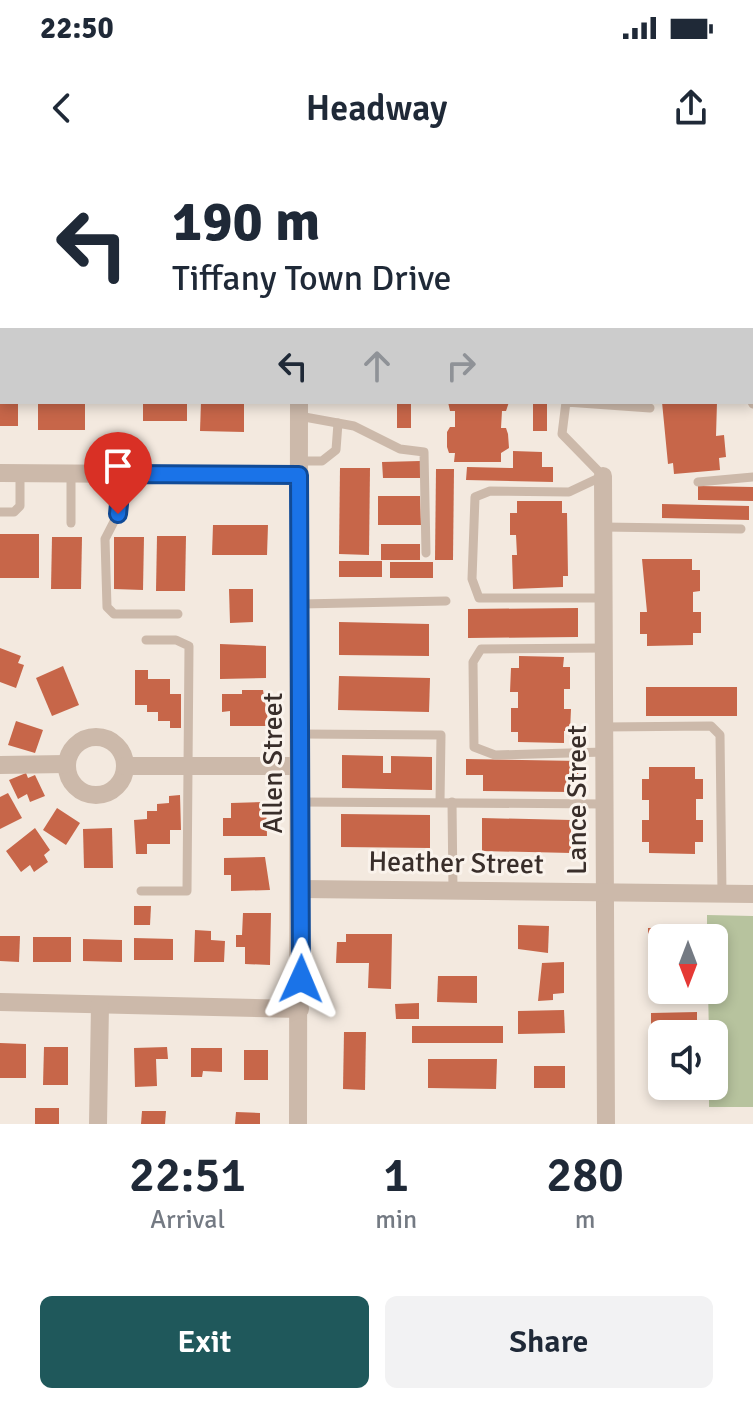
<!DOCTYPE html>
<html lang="en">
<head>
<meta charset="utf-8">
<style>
  :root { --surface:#fff; --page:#f2f2f3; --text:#1f2937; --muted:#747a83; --accent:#1f585b }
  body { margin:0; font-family:Signika,sans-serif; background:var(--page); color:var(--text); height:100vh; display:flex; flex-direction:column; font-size:30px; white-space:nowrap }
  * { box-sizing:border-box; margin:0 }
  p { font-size:26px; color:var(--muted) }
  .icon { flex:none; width:44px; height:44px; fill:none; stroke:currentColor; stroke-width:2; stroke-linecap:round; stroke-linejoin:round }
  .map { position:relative; height:964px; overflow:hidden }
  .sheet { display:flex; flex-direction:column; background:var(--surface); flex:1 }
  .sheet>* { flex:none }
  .guide { position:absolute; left:0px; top:0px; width:754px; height:244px; box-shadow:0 4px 12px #0003; background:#fff; color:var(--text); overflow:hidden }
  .needle { width:52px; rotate:180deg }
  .controls { position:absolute; left:648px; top:764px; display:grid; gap:16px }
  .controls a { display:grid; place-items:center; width:80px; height:80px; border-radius:12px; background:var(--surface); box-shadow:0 4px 12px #0003; font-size:40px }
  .pin { position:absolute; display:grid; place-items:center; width:68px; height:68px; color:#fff; margin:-82px -34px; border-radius:50% 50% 50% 0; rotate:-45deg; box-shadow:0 0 8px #0007 }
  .pin .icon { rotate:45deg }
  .me { position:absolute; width:88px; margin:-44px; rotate:1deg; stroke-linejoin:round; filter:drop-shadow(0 0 6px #0008) }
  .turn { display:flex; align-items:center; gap:28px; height:168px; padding:0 40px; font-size:36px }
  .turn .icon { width:104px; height:104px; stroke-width:2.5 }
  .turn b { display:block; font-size:56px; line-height:68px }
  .lanes { display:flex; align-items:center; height:76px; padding:0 40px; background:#0003; justify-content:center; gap:40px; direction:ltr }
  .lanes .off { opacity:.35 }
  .eta { display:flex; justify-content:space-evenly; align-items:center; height:136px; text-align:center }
  .eta b { font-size:48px; font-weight:600; line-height:56px }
  .button { display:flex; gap:16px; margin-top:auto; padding:16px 40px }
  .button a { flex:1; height:92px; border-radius:12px; background:var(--accent); color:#fff; font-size:32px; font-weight:600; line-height:92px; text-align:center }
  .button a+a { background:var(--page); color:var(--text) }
  .status { display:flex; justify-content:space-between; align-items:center; height:56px; padding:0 40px; background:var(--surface); direction:ltr }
  .status svg { height:22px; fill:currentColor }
  header { display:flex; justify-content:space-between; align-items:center; height:104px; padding:0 40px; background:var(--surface); font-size:36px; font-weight:600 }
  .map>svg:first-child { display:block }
  .green { fill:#b7c39e }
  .building { fill:#c76649 }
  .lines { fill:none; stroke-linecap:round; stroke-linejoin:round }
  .lane { stroke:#ccb9aa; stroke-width:9 }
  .street { stroke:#ccb9aa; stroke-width:18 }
  .route-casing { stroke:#114b97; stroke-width:20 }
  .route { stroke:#1a73e8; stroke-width:14 }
  .labels { text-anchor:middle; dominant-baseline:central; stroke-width:6; stroke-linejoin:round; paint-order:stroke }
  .street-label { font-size:28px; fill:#392e2a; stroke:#faf3ec }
</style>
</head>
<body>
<div class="status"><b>22:50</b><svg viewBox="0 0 49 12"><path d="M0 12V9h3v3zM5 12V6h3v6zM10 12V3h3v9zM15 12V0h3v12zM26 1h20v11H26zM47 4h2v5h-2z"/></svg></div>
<header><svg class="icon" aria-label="back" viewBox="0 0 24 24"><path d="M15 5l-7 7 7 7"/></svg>Headway<svg class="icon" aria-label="share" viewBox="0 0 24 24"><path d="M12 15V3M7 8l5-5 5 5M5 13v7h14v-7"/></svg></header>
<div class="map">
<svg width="753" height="964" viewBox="0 0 753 964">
  <rect width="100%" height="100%" fill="#f3e9df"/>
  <polygon class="green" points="707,755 753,756 753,947 709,947 709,926 714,926 714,874 709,874 708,830 714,830 714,778 707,778"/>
  <g class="building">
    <rect x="0" y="242" width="18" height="24"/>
    <rect x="38" y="242" width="47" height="28"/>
    <rect x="143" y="242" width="44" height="19"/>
    <polygon points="201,242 244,242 244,272 200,271"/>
    <rect x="397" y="242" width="14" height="26"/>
    <polygon points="448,242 509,242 506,251 502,251 501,268 506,268 508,274 509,288 501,293 501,302 454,302 455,293 449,293 447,287 447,272 450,267 455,267 455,251 450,251"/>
    <rect x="533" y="242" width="14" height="29"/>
    <polygon points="662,242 717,242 716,276 724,275 726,297 719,298 720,310 674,314 673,303 668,304"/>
    <polygon points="513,291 542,292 542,307 553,307 553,322 466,320 467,307 513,308"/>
    <polygon points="420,301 420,318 383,318 382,302"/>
    <polygon points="340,308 370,308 369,395 339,394"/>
    <polygon points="436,309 454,309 453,400 435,400"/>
    <polygon points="698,326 753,327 753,341 698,340"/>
    <polygon points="378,336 420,336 421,365 378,365"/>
    <polygon points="517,341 562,341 562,353 567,353 568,416 563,416 563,427 513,429 512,395 517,395 516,375 510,375 510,353 517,353"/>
    <polygon points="662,344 749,346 749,360 662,358"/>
    <polygon points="213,365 268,365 267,395 212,395"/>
    <rect x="0" y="374" width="39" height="44"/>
    <polygon points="157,376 186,376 185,431 156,431"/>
    <polygon points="52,377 82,377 81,429 51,429"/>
    <polygon points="114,377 144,377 143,430 114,429"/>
    <rect x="381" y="384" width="39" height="16"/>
    <polygon points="642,399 692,399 692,410 700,410 700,431 693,432 693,452 701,452 701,473 693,473 693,485 647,486 647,474 640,474 640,452 647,452"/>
    <rect x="339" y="401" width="43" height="16"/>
    <rect x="390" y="402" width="43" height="16"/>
    <polygon points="229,429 253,429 253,462 230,463"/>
    <polygon points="578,448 578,477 468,478 468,449"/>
    <polygon points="339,462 429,464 429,496 339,495"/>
    <polygon points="220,484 266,486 266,518 220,519"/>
    <polygon points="0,488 21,496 18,503 24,505 16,528 0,522"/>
    <polygon points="519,496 564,497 563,507 570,507 570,529 564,529 564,549 571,549 570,571 564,571 564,583 518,582 518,572 511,572 511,548 518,548 518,532 510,532 511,508 519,508"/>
    <polygon points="63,506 79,545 52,556 36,518"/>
    <polygon points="135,510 148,510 148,519 170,519 170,534 181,534 181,568 170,568 170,561 158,561 158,552 147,552 147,545 135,545"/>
    <polygon points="339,516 430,518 429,552 338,550"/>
    <rect x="646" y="527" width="91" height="29"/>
    <polygon points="242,530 263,530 269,566 230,566 230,551 222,552 222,534 242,534"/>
    <polygon points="16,561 43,570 35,593 8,585"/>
    <polygon points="342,595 383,596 383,613 391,613 391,596 432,597 432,630 342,628"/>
    <polygon points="466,599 579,601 578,616 570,616 570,632 483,631 483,615 466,615"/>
    <polygon points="649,607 695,607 695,619 703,619 703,639 696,639 696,660 703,660 703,682 695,682 695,694 649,693 649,682 642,682 642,660 649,660 649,640 642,640 642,619 649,619"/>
    <polygon points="26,613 28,618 35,615 45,636 30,642 27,634 18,639 9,620"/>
    <polygon points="8,633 22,658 0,669 0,637"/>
    <polygon points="180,635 181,670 170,670 170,684 147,684 147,694 136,694 134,660 147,659 147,651 157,651 157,644 169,643 169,636"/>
    <polygon points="266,642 267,676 223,676 223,658 231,658 231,643"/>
    <polygon points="57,648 80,663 66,685 43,670"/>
    <polygon points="341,654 430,655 430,688 341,687"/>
    <polygon points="482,658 571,660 571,693 482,691"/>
    <polygon points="35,668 50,690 44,695 48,702 34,712 30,705 21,712 6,691"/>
    <polygon points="112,668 113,708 84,708 83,669"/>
    <polygon points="265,697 270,730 231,731 231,715 224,715 224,698"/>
    <polygon points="134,746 151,746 150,765 134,765"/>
    <polygon points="243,753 271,753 270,805 245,804 245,787 236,787 236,775 242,775"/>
    <polygon points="518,765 549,766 548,793 518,789"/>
    <polygon points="697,767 697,778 662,778 662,783 648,783 648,768"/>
    <polygon points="195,770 211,771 211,780 225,781 224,802 194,802"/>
    <polygon points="346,774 392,774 391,829 368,828 369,803 336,803 337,782 346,782"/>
    <polygon points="0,776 20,776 19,802 0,801"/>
    <rect x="33" y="777" width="38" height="25"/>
    <polygon points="134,778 173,779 173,800 134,800"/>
    <polygon points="83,779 122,780 122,802 83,801"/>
    <polygon points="564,802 564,833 553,834 553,840 538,841 542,803"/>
    <polygon points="650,804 662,804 662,830 674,830 674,834 650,835"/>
    <polygon points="438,816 477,816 477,843 437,842"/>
    <polygon points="419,843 419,859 396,859 395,844"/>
    <polygon points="564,850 565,873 518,874 518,851"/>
    <polygon points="697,852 697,874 651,875 651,853"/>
    <rect x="412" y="866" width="91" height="17"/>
    <polygon points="344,872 366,872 365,930 343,929"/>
    <polygon points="0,883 26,884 26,918 0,918"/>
    <polygon points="44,887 68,887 68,925 43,925"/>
    <polygon points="167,887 168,899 156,899 157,926 135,927 134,888"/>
    <polygon points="191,888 222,888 222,912 203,911 202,917 191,917"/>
    <rect x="244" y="890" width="24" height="30"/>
    <polygon points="428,899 497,899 496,929 428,928"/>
    <polygon points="651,903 662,903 662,926 670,929 652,929"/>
    <rect x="534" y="906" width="31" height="22"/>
    <rect x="35" y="948" width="24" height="16"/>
    <polygon points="142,951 166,951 165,964 141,964"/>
    <polygon points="236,952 260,953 260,964 235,964"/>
  </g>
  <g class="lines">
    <g class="lane">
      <polyline points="15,0 15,2"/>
      <polyline points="123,0 123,2"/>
      <polyline points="162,0 163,2"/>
      <polyline points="275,2 275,0"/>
      <polyline points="752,172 753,173"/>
      <polyline points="0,185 2,184"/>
      <polyline points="752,242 753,244"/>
      <polyline points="299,256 354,266 400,289 424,292 426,393"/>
      <polyline points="299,301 322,301 336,290 338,263"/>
      <polyline points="71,313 71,363"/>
      <polyline points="122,314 121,348 105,379 107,447 114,454 178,454"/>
      <polyline points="698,322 753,317"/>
      <polyline points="0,352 14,352 20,346 20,313"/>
      <polyline points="603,367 741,369"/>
      <polyline points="604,438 479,438 472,419 475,337 490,331 569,332 603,316 562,274 566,242 650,248"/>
      <polyline points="301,444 446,441"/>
      <polyline points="604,488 481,489 473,502 474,587 495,595 604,592"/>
      <polyline points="604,567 711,566 720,575 722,734"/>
      <polyline points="301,574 441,575 440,642"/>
      <polyline points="301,642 605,644"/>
      <polyline points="452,642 453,731"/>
      <polyline points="141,731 187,731 189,486 176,480 146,480"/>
    </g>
    <g class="street">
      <polyline points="301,0 301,2"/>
      <polyline points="0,313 299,315"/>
      <polyline points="603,316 606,964"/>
      <circle cx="96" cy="606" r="29"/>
      <polyline points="0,605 66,604"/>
      <polyline points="125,606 301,606"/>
      <polyline points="301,729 753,734"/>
      <polyline points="0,842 300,849"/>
      <polyline points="98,964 100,845"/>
      <polyline points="298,964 299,242"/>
    </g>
  </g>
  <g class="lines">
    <defs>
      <polyline id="route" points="118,354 122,314 299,315 301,819"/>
    </defs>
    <use href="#route" class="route-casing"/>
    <use href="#route" class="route"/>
  </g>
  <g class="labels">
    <g class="street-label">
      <text transform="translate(273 603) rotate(-90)">Allen Street</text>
      <text transform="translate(577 640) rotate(-90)">Lance Street</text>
      <text transform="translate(456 703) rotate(1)">Heather Street</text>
    </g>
  </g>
</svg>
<div class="controls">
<a><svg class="needle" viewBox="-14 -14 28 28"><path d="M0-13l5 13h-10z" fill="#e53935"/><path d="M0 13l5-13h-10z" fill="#747a83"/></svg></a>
<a><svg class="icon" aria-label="sound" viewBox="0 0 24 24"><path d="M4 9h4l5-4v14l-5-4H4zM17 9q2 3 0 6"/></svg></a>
</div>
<div class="pin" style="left:118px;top:354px;background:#d93025"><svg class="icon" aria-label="arrive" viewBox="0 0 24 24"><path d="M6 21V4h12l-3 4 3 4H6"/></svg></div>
<svg class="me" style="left:301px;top:819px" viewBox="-20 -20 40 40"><path d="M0-17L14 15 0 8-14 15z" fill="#1a73e8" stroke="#fff" stroke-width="4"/></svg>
<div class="guide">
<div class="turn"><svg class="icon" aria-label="left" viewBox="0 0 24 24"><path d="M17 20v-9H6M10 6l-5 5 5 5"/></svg><div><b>190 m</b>Tiffany Town Drive</div></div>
<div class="lanes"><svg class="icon" aria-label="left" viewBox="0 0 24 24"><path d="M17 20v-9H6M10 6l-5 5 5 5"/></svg><svg class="icon off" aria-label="ahead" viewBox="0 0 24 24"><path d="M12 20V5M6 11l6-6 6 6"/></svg><svg class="icon off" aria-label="right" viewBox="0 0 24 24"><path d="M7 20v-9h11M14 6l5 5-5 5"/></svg></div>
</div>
</div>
<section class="sheet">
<div class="eta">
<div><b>22:51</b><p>Arrival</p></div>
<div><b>1</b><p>min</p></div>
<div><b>280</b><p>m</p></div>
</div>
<div class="button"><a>Exit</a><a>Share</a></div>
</section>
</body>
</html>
